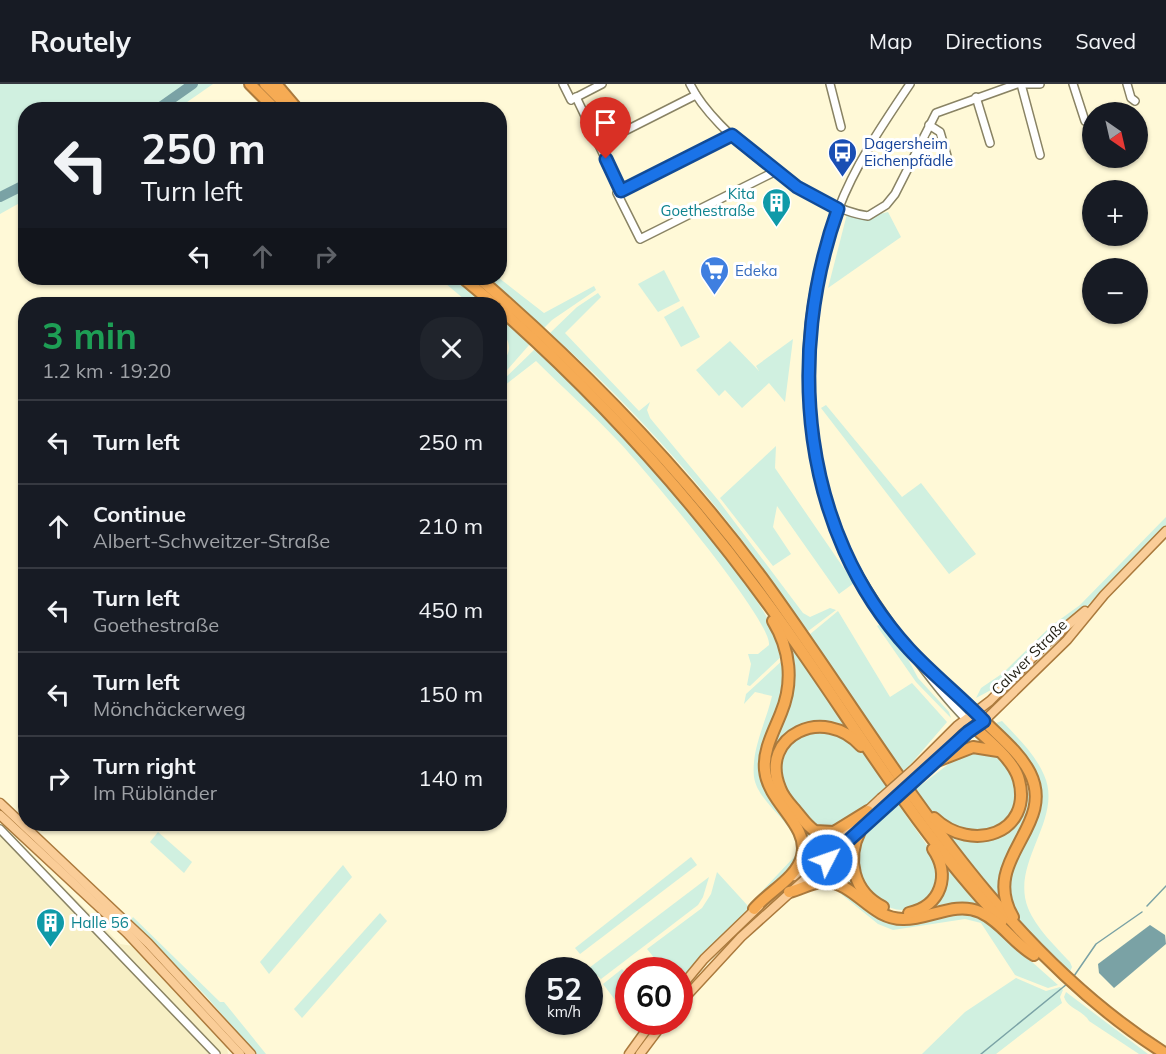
<!DOCTYPE html>
<html lang="en">
<head>
<meta charset="utf-8">
<style>
  :root { --surface:#171b24; --page:#20242c; --text:#f1f3f6; --muted:#9ea1a6; --line:#363941 }
  body { margin:0; font-family:Mulish,sans-serif; background:var(--page); color:var(--text); height:100vh; display:flex; flex-direction:column; font-size:22px; white-space:nowrap }
  * { box-sizing:border-box; margin:0 }
  p { font-size:20px; color:var(--muted) }
  .icon { flex:none; width:33px; height:33px; fill:none; stroke:currentColor; stroke-width:2; stroke-linecap:round; stroke-linejoin:round }
  .map { position:relative; flex:1; overflow:hidden }
  .drawer { position:absolute; left:18px; top:213px; width:489px; height:534px; display:flex; flex-direction:column; background:var(--surface); border-radius:24px; box-shadow:0 2px 4px #0004 }
  .drawer>* { flex:none }
  .banner { position:absolute; left:18px; top:18px; width:489px; height:183px; border-radius:24px; box-shadow:0 2px 4px #0004; background:#171b24; color:var(--text); overflow:hidden }
  .needle { width:39px; rotate:146deg }
  .tools { position:absolute; left:1082px; top:18px; display:grid; gap:12px }
  .tools a { display:grid; place-items:center; width:66px; height:66px; border-radius:50%; background:var(--surface); box-shadow:0 2px 4px #0004; font-size:30px }
  .speed { position:absolute; left:525px; top:873px; display:flex; gap:12px; font-size:30px; font-weight:700; text-align:center }
  .speed>* { display:grid; place-content:center; width:78px; height:78px; border-radius:50%; background:var(--surface); box-shadow:0 2px 4px #0004; line-height:1 }
  .speed small { font-size:15px; font-weight:400 }
  .speed .limit { border:9px solid #d22; background:#fff; color:#111 }
  .pin { position:absolute; display:grid; place-items:center; width:51px; height:51px; color:#fff; margin:-62px -26px; border-radius:50% 50% 50% 0; rotate:-45deg; box-shadow:0 0 6px #0007 }
  .pin .icon { rotate:45deg }
  .me { position:absolute; width:66px; margin:-33px; rotate:49deg; stroke-linejoin:round; filter:drop-shadow(0 0 4px #0008) }
  .turn { display:flex; align-items:center; gap:21px; height:126px; padding:0 24px; font-size:27px }
  .turn .icon { width:78px; height:78px; stroke-width:2.5 }
  .turn b { display:block; font-size:42px; line-height:51px }
  .lanes { display:flex; align-items:center; height:57px; padding:0 24px; background:#0003; justify-content:center; gap:30px; direction:ltr }
  .lanes .off { opacity:.35 }
  .round { display:grid; place-items:center; flex:none; width:63px; height:63px; border-radius:24px; background:var(--page) }
  .head { display:flex; align-items:center; justify-content:space-between; height:102px; padding:0 24px }
  h1 { font-size:36px; font-weight:700; line-height:45px; color:#1e9e55 }
  ul { padding:0; list-style:none }
  li { display:flex; align-items:center; gap:18px; height:84px; padding:0 24px; border-top:2px solid var(--line) }
  li div { flex:1 }
  li b { display:block; font-size:22px }
  li em { font-style:normal }
  header { display:flex; align-items:center; gap:36px; box-sizing:border-box; height:84px; padding:0 30px; background:var(--surface); border-bottom:2px solid var(--line) }
  header strong { font-size:28px }
  nav { display:flex; gap:33px; margin-inline-start:auto; font-size:21px }
  .map>svg:first-child { display:block }
  .built { fill:#f7efc5 }
  .green { fill:#d0f0e0 }
  .water { fill:#7aa2a5 }
  .lines { fill:none; stroke-linecap:round; stroke-linejoin:round }
  .stream { stroke:#7aa2a5; stroke-width:1.5 }
  .river { stroke:#7aa2a5; stroke-width:10 }
  .minor-casing { stroke:#898364; stroke-width:10 }
  .major-casing { stroke:#ab7a3d; stroke-width:11 }
  .highway-casing { stroke:#ab7a3d; stroke-width:14 }
  .minor { stroke:#fff; stroke-width:7 }
  .major { stroke:#facd98; stroke-width:8 }
  .highway { stroke:#f6ab54; stroke-width:10 }
  .major-bridge-casing { stroke:#ab7a3d; stroke-width:11; stroke-linecap:butt }
  .major-bridge { stroke:#facd98; stroke-width:8 }
  .route-casing { stroke:#114b97; stroke-width:15 }
  .route { stroke:#1a73e8; stroke-width:10 }
  .labels { text-anchor:middle; dominant-baseline:central; stroke-width:6; stroke-linejoin:round; paint-order:stroke }
  .transit-label { font-size:15px; fill:#164399; stroke:#fff; text-anchor:start }
  .culture-label { font-size:15px; fill:#0d838f; stroke:#fff; text-anchor:end }
  .shop-label { font-size:15px; fill:#366cbe; stroke:#fff; text-anchor:start }
  .street-label { font-size:15px; fill:#211e12; stroke:#fff }
</style>
</head>
<body>
<header>
<strong>Routely</strong>
<nav><a>Map</a><a>Directions</a><a>Saved</a></nav>
</header>
<div class="map">
<svg width="1166" height="970" viewBox="0 0 1166 970">
  <rect width="100%" height="100%" fill="#fff9d7"/>
  <polygon class="built" points="0,739 120,860 133,862 226,960 228,970 0,970"/>
  <g class="green">
    <polygon points="0,0 213,0 177,25 26,26 25,116 0,130"/>
    <polygon points="888,128 901,153 828,204 847,130 867,133"/>
    <polygon points="664,186 680,217 658,228 638,200"/>
    <polygon points="439,194 454,194 485,220 470,220"/>
    <polygon points="489,194 499,194 544,229 594,202 596,206 552,236 544,244"/>
    <path d="M 598,209 L 601,213 L 565,249 L 639,327 L 650,318 L 647,326 L 650,334 L 718,416 L 803,529 L 810,533 L 830,524 L 836,526 L 807,548 C 736,439 648,336 550,249 L 577,223 Z"/>
    <polygon points="683,222 700,253 681,263 664,233"/>
    <path d="M 500,233 L 530,260 L 500,294 L 500,279 C 513,270 511,256 500,246 Z"/>
    <polygon points="793,255 785,318 769,299 742,324 725,306 719,312 696,286 730,257 759,287 756,282"/>
    <path d="M 535,265 C 602,328 664,393 720,466 C 746,500 770,531 784,570 L 750,602 L 747,601 L 751,580 L 748,570 L 758,570 L 769,561 C 772,536 642,382 618,357 C 592,329 563,304 536,277 L 500,305 L 500,299 Z"/>
    <polygon points="826,321 902,413 921,399 976,470 949,490 821,324"/>
    <polygon points="776,362 775,384 854,499 839,510 777,422 773,443 791,470 773,482 720,414"/>
    <polygon points="1166,433 1166,442 1087,522 1046,551 991,606 976,614 981,604 1003,589 1051,542 1080,521"/>
    <polygon points="838,527 890,613 912,599 947,638 904,688 809,551"/>
    <polygon points="884,538 901,562 918,594 949,628 951,634 916,598 877,542"/>
    <path d="M 789,560 L 849,646 C 818,635 813,638 785,654 L 773,693 L 817,752 L 833,752 L 814,769 L 806,769 L 769,689 L 769,669 L 792,571 Z"/>
    <path d="M 785,574 L 786,596 L 762,677 L 800,764 L 796,782 L 680,898 L 680,886 L 664,886 L 647,865 L 702,824 L 711,810 L 717,788 L 748,822 L 795,772 C 804,742 758,722 754,693 C 751,666 766,638 772,612 L 755,608 L 744,620 L 746,610 Z"/>
    <path d="M 1002,637 C 1017,653 1035,670 1044,691 C 1064,735 1010,778 1028,824 C 1036,844 1056,863 1070,878 L 1072,883 L 1069,890 C 1058,883 1051,870 1041,860 C 983,803 1013,784 1040,721 C 1047,687 1016,665 997,642 L 996,639 Z"/>
    <polygon points="826,644 857,661 887,703 840,743 818,745 783,707 779,679 787,662 802,649"/>
    <polygon points="990,650 1021,686 1031,716 1031,727 1008,772 1004,823 943,748 971,757 992,754 1024,713"/>
    <path d="M 967,666 C 976,668 992,668 999,673 C 1046,710 995,773 945,740 C 933,732 924,717 916,705 Z"/>
    <path d="M 898,720 L 936,774 L 938,804 C 931,812 924,820 913,824 C 879,836 848,788 859,759 C 866,742 886,731 898,720 Z"/>
    <polygon points="158,748 192,778 184,789 150,758"/>
    <path d="M 847,764 C 849,772 847,782 851,791 C 864,827 916,851 941,811 C 946,802 945,793 948,784 L 984,826 C 974,825 964,821 953,823 C 933,826 913,836 893,832 C 858,825 854,791 811,797 L 811,794 Z"/>
    <polygon points="691,773 697,781 580,870 575,864"/>
    <polygon points="343,781 352,793 269,890 260,878"/>
    <polygon points="709,793 703,813 698,821 601,895 589,884"/>
    <polygon points="838,804 881,834 956,828 980,832 1058,901 1048,904 1015,891 981,839 965,835 893,846 878,840 836,806"/>
    <polygon points="380,829 387,837 302,934 294,925"/>
    <polygon points="133,833 220,918 224,918 266,970 256,970 206,912 131,836"/>
    <polygon points="622,885 628,891 619,899 628,909 628,933 603,900"/>
    <polygon points="1016,894 1046,907 1060,903 1063,906 1060,913 1062,919 996,970 922,970 965,928"/>
    <path d="M 1066,908 L 1148,970 L 1139,970 L 1089,937 C 1083,926 1068,925 1064,913 Z"/>
  </g>
  <polygon class="water" points="1150,841 1165,851 1166,860 1114,904 1099,889 1098,880"/>
  <g class="lines">
    <g class="stream">
      <polyline points="1147,822 1166,802"/>
      <polyline points="1074,892 1096,860 1142,828"/>
      <polyline points="981,970 1067,900"/>
    </g>
    <g class="river">
      <polyline points="156,26 193,0"/>
      <polyline points="0,113 26,100"/>
    </g>
    <defs>
      <g id="minor">
        <polyline points="563,0 571,16 602,0"/>
        <path d="M 690,0 C 713,49 814,125 868,132 L 886,121 L 895,110 L 936,29 L 1017,0"/>
        <polyline points="830,0 841,43"/>
        <path d="M 910,0 C 883,40 855,81 838,126 C 796,230 796,354 842,457 C 859,497 884,530 909,565 C 927,590 944,613 966,635"/>
        <polyline points="1021,0 1040,71"/>
        <polyline points="1025,0 1040,0"/>
        <polyline points="1073,0 1085,37"/>
        <polyline points="1127,0 1131,14 1135,17"/>
        <polyline points="576,13 621,107"/>
        <polyline points="976,13 990,59"/>
        <polyline points="929,41 940,48 947,72"/>
        <polyline points="733,51 617,109 640,155 776,87"/>
        <polyline points="599,60 696,11"/>
        <polyline points="916,571 975,627"/>
        <polyline points="0,745 216,970"/>
      </g>
      <g id="major">
        <polyline points="916,683 957,642 990,617 1048,558 1085,527"/>
        <polyline points="921,692 968,648 984,637 1067,556 1104,511 1166,447"/>
        <polyline points="0,719 148,859 251,970"/>
        <polyline points="864,730 881,714"/>
        <polyline points="0,731 127,849 240,970"/>
        <polyline points="794,792 854,739"/>
        <polyline points="680,904 704,875 759,822"/>
        <polyline points="680,919 741,853 886,722"/>
        <polyline points="629,970 652,938"/>
        <polyline points="640,970 664,938"/>
      </g>
      <g id="highway">
        <polyline points="250,0 276,26"/>
        <polyline points="265,0 291,26"/>
        <polyline points="276,0 298,26"/>
        <polyline points="463,194 494,220"/>
        <path d="M 479,194 C 584,285 679,382 762,494 C 885,662 985,856 1166,970"/>
        <path d="M 500,225 C 603,316 693,416 773,527 C 849,631 913,744 1002,837"/>
        <path d="M 984,637 C 1000,653 1020,669 1030,689 C 1057,743 979,775 1013,833"/>
        <path d="M 861,662 C 825,621 758,651 780,704 C 783,713 790,720 796,727 C 802,734 807,742 815,747 L 834,748 L 868,727"/>
        <polyline points="937,677 973,663 998,667"/>
        <path d="M 934,734 C 972,770 1033,749 1019,696 C 1014,676 989,657 974,643"/>
        <path d="M 860,747 C 846,775 853,808 883,823"/>
        <path d="M 789,808 C 801,806 810,798 824,798 C 855,797 870,836 904,835 C 930,835 955,817 980,828 C 1002,838 1014,860 1034,871"/>
        <path d="M 754,825 C 768,808 797,794 802,772 C 810,741 768,719 765,686 C 763,666 774,647 781,629 C 794,598 790,565 773,537"/>
        <path d="M 909,829 C 941,822 951,791 933,765"/>
      </g>
    </defs>
    <use href="#minor" class="minor-casing"/>
    <use href="#major" class="major-casing"/>
    <use href="#highway" class="highway-casing"/>
    <use href="#minor" class="minor"/>
    <use href="#major" class="major"/>
    <use href="#highway" class="highway"/>
    <defs>
      <g id="major-bridge">
        <polyline points="881,714 916,683"/>
        <polyline points="886,722 921,692"/>
      </g>
    </defs>
    <use href="#major-bridge" class="major-bridge-casing"/>
    <use href="#major-bridge" class="major-bridge"/>
  </g>
  <g class="lines">
    <defs>
      <path id="route" d="M 606,75 L 621,107 L 732,51 L 797,103 L 838,125 C 786,271 800,446 909,565 C 932,590 960,612 984,637 L 968,648 L 827,776"/>
    </defs>
    <use href="#route" class="route-casing"/>
    <use href="#route" class="route"/>
  </g>
  <defs>
    <symbol id="bus-pin" viewBox="-11 -11 22 30"><path d="M0 17L-7.5 6A9.5 9.5 0 1 1 7.5 6Z" fill="#1a4fb4" stroke="#fff"/><path d="M-5-6H5V4H4V6H2V4H-2V6H-4V4H-5ZM-3.5-4V0h7V-4ZM-3.5 1.2v1.5H-2V1.2ZM2 1.2v1.5H3.5V1.2Z" fill="#fff"/></symbol>
    <symbol id="building-pin" viewBox="-11 -11 22 30"><path d="M0 17L-7.5 6A9.5 9.5 0 1 1 7.5 6Z" fill="#0f9aa8" stroke="#fff"/><path d="M-4-6H4V6H1V3H-1V6H-4ZM-2.5-4.3h1.7v1.8h-1.7ZM.8-4.3h1.7v1.8H.8ZM-2.5-1h1.7V.8h-1.7ZM.8-1h1.7V.8H.8Z" fill="#fff"/></symbol>
    <symbol id="supermarket-pin" viewBox="-11 -11 22 30"><path d="M0 17L-7.5 6A9.5 9.5 0 1 1 7.5 6Z" fill="#3f7fe0" stroke="#fff"/><path d="M-6-5.5h2.5l.6 2H6L4.5 2H-2.5L-4.4-4H-6ZM-1.5 3.2a1.3 1.3 0 1 0 .1 0ZM3 3.2a1.3 1.3 0 1 0 .1 0Z" fill="#fff"/></symbol>
  </defs>
  <g fill-rule="evenodd">
    <use href="#bus-pin" x="826" y="52" width="33" height="45"/>
    <use href="#building-pin" x="760" y="102" width="33" height="45"/>
    <use href="#supermarket-pin" x="698" y="170" width="33" height="45"/>
    <use href="#building-pin" x="34" y="822" width="33" height="45"/>
  </g>
  <g class="labels">
    <g class="transit-label">
      <text x="864" y="59">Dagersheim<tspan x="864" dy="17">Eichenpfädle</tspan></text>
    </g>
    <g class="culture-label">
      <text x="755" y="109">Kita<tspan x="755" dy="17">Goethestraße</tspan></text>
      <text x="71" y="838" text-anchor="start">Halle 56</text>
    </g>
    <g class="shop-label">
      <text x="735" y="186">Edeka</text>
    </g>
    <g class="street-label">
      <text transform="translate(1029 573) rotate(-45)">Calwer Straße</text>
    </g>
  </g>
</svg>
<div class="tools">
<a><svg class="needle" viewBox="-14 -14 28 28"><path d="M0-13l5 13h-10z" fill="#e53935"/><path d="M0 13l5-13h-10z" fill="#9ea1a6"/></svg></a>
<a>+</a>
<a>−</a>
</div>
<div class="speed"><div>52<small>km/h</small></div><div class="limit">60</div></div>
<div class="pin" style="left:606px;top:75px;background:#d93025"><svg class="icon" aria-label="arrive" viewBox="0 0 24 24"><path d="M6 21V4h12l-3 4 3 4H6"/></svg></div>
<svg class="me" style="left:827px;top:776px" viewBox="-20 -20 40 40"><circle r="17" fill="#1a73e8" stroke="#fff" stroke-width="3"/><path d="M0-11L8 9 0 5-8 9z" fill="#fff"/></svg>
<div class="banner">
<div class="turn"><svg class="icon" aria-label="left" viewBox="0 0 24 24"><path d="M17 20v-9H6M10 6l-5 5 5 5"/></svg><div><b>250 m</b>Turn left</div></div>
<div class="lanes"><svg class="icon" aria-label="left" viewBox="0 0 24 24"><path d="M17 20v-9H6M10 6l-5 5 5 5"/></svg><svg class="icon off" aria-label="ahead" viewBox="0 0 24 24"><path d="M12 20V5M6 11l6-6 6 6"/></svg><svg class="icon off" aria-label="right" viewBox="0 0 24 24"><path d="M7 20v-9h11M14 6l5 5-5 5"/></svg></div>
</div>
<section class="drawer">
<div class="head"><div><h1>3 min</h1><p>1.2 km · 19:20</p></div><a class="round"><svg class="icon" aria-label="close" viewBox="0 0 24 24"><path d="M6 6l12 12M18 6L6 18"/></svg></a></div>
<ul>
<li><svg class="icon" aria-label="left" viewBox="0 0 24 24"><path d="M17 20v-9H6M10 6l-5 5 5 5"/></svg><div><b>Turn left</b></div><em>250 m</em></li>
<li><svg class="icon" aria-label="ahead" viewBox="0 0 24 24"><path d="M12 20V5M6 11l6-6 6 6"/></svg><div><b>Continue</b><p>Albert-Schweitzer-Straße</p></div><em>210 m</em></li>
<li><svg class="icon" aria-label="left" viewBox="0 0 24 24"><path d="M17 20v-9H6M10 6l-5 5 5 5"/></svg><div><b>Turn left</b><p>Goethestraße</p></div><em>450 m</em></li>
<li><svg class="icon" aria-label="left" viewBox="0 0 24 24"><path d="M17 20v-9H6M10 6l-5 5 5 5"/></svg><div><b>Turn left</b><p>Mönchäckerweg</p></div><em>150 m</em></li>
<li><svg class="icon" aria-label="right" viewBox="0 0 24 24"><path d="M7 20v-9h11M14 6l5 5-5 5"/></svg><div><b>Turn right</b><p>Im Rübländer</p></div><em>140 m</em></li>
</ul>
</section>
</div>
</body>
</html>
